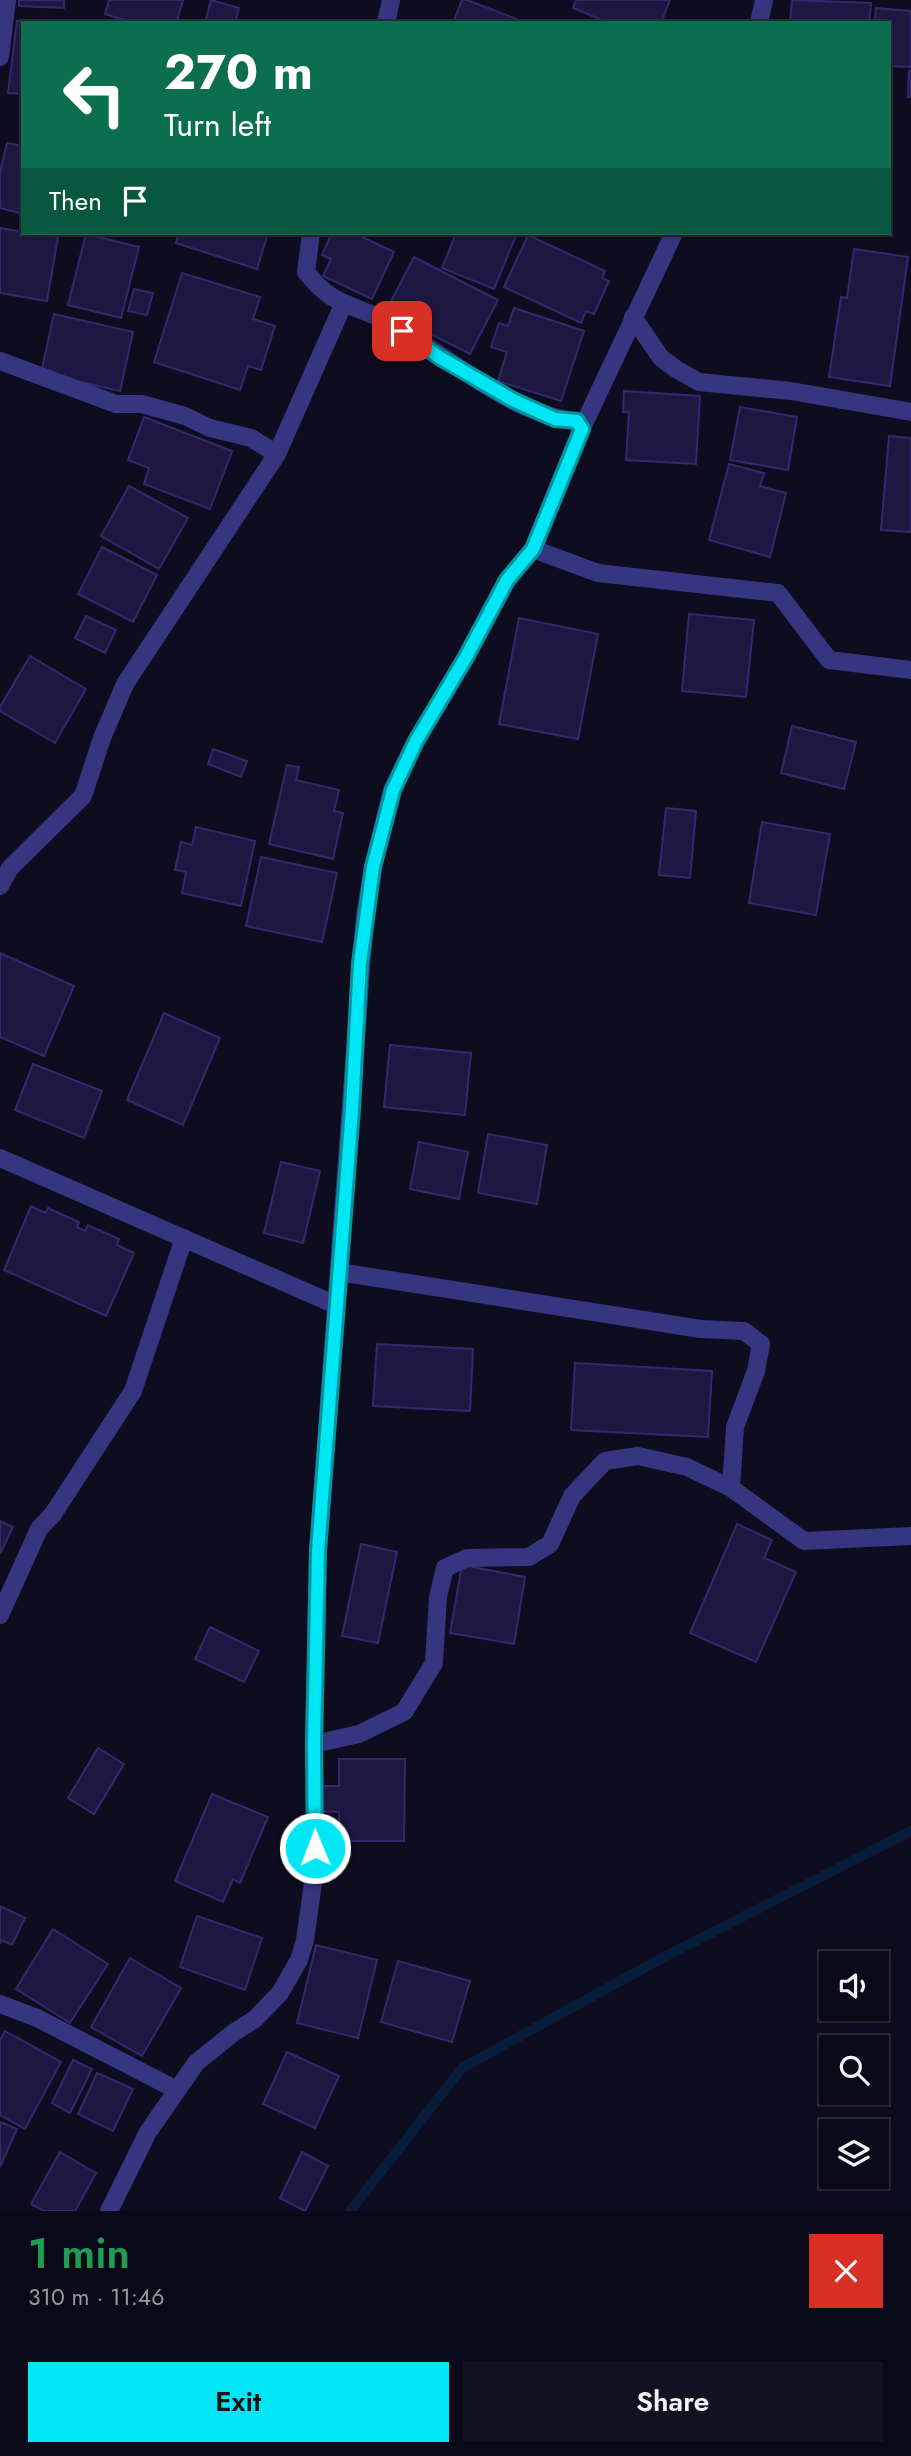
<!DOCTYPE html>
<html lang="en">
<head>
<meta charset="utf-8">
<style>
  :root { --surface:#0a0917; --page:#131220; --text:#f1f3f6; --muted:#999aa1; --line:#2a2a36; --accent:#00e6f5 }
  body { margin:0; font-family:Jost,sans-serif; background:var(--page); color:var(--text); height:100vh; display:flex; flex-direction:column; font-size:26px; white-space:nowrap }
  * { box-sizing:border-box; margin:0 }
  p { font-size:23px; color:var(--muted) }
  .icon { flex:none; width:38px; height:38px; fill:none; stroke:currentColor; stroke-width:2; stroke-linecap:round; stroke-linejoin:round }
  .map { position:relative; height:2211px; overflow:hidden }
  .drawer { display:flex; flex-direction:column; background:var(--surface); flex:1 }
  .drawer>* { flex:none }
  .hud { position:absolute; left:21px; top:21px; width:870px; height:214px; border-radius:0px; box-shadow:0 2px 5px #0004,0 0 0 2px var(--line); background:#0b6e4f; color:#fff; overflow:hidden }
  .controls { position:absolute; left:819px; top:1951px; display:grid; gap:14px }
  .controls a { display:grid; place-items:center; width:70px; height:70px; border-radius:0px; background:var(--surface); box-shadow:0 2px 5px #0004,0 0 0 2px var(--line); font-size:35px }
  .pin { position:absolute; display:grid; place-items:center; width:60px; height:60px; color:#fff; margin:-30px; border-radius:14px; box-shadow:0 4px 10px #0006 }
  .me { position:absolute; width:77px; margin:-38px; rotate:359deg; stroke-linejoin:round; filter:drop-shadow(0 0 5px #0008) }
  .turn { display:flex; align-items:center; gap:24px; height:147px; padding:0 28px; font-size:32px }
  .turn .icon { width:91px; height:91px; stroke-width:2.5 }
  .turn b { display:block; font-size:49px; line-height:60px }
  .then { display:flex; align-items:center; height:66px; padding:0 28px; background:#0003; gap:14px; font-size:26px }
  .round { display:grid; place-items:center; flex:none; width:74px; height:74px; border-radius:0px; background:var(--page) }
  .summary { display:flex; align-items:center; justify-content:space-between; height:119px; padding:0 28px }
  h1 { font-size:42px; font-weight:600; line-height:52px; color:#1e9e55 }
  .button { display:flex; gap:14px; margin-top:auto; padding:14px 28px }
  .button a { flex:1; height:80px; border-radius:0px; background:var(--accent); color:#111; font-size:28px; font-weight:600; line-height:80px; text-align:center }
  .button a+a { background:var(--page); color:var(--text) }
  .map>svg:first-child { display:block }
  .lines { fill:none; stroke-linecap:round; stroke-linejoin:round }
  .stream { stroke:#081d3c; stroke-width:10 }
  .building { fill:#1e1741; stroke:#34296d; stroke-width:2 }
  .minor { stroke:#363680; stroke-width:18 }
  .route-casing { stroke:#00969f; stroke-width:18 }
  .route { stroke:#00e6f5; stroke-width:12 }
</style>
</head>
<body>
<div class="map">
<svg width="911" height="2211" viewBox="0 0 911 2211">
  <rect width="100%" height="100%" fill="#0e0c1f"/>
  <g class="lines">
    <polyline class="stream" points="350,2211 462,2068 664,1957 911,1831"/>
  </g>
  <g class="building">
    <polygon points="19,0 64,0 64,8 19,6"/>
    <polygon points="109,0 183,0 176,23 133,23 105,14"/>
    <polygon points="211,0 239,8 235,23 205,23"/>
    <polygon points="462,0 467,0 527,23 453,23"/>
    <polygon points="576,0 670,0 661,23 609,23 573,8"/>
    <polygon points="792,0 871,3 869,23 790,23"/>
    <polygon points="876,8 911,11 911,67 889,66 889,23 875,23"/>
    <polygon points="17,21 32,23 23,23 23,94 8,93"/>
    <polygon points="909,71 911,71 911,97 908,97"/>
    <polygon points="7,143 23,146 23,214 0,208 0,172"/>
    <polygon points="0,228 58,237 47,301 0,293"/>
    <polygon points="179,233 268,233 257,269 176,243"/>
    <polygon points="332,233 339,236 340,233 354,233 394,252 372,299 323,276 331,259 322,255"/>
    <polygon points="456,233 517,233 494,289 442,268"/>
    <polygon points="86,234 139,247 121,318 68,305"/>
    <polygon points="528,235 605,271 602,278 609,281 594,314 586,311 581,323 504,287"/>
    <polygon points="854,249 908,257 890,386 829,377 841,297 847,298"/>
    <polygon points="414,257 498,300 470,354 417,327 414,333 395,323 398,316 386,311"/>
    <polygon points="182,273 260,297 253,319 275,326 261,370 248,366 240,390 154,362"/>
    <polygon points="134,289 153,293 147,315 128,311"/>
    <polygon points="514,308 584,331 561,401 498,381 507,352 491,347 499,323 508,326"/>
    <polygon points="54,314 133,332 120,391 41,373"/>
    <polygon points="624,391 700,396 696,464 626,460 629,412 623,412"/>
    <polygon points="740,407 797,417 788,470 730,460"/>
    <polygon points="144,417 232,451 210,509 144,484 149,468 128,460"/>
    <polygon points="889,436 911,438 911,532 881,530"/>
    <polygon points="729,464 764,473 760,486 786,493 770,557 709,540"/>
    <polygon points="129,486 188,518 159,569 101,536"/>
    <polygon points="102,547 157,575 133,622 78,594"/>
    <polygon points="689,614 754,620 746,697 682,691"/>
    <polygon points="86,616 116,630 105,653 75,638"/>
    <polygon points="519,618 598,634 578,739 499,724"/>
    <polygon points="30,656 86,689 55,743 0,711 0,707"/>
    <polygon points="792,726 856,742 844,789 781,773"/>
    <polygon points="213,749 247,761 241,777 208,764"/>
    <polygon points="287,765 299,767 296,780 339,790 334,811 343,813 333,859 269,844"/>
    <polygon points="666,808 696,811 690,878 659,875"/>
    <polygon points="762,822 830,834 816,915 749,903"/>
    <polygon points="196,827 255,841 241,906 182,893 186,872 175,870 181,842 192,845"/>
    <polygon points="261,857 337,873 322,942 246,926"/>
    <polygon points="0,953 74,986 44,1056 0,1037"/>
    <polygon points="164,1013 220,1038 183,1125 127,1100"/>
    <polygon points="390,1045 471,1053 465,1115 384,1107"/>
    <polygon points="33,1064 102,1091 84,1138 15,1110"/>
    <polygon points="488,1134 547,1145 537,1204 478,1193"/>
    <polygon points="419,1142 468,1152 459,1199 410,1189"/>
    <polygon points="281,1162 320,1171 303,1243 264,1233"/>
    <polygon points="31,1206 45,1213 48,1208 79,1222 77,1227 85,1231 88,1225 119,1239 117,1245 134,1253 106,1316 4,1270"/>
    <polygon points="377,1344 473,1349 470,1411 373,1406"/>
    <polygon points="575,1363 712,1371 708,1437 571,1430"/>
    <polygon points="0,1521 13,1527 0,1554"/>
    <polygon points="737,1524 772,1540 764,1558 796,1572 756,1662 690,1633"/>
    <polygon points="361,1544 397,1552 378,1643 342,1636"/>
    <polygon points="462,1565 525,1577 514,1644 450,1633"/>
    <polygon points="210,1627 259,1651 244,1682 195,1659"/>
    <polygon points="98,1748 124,1764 94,1814 68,1798"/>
    <polygon points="339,1759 405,1759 404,1841 339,1841 339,1812 318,1811 318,1786 339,1786"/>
    <polygon points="212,1794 268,1817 240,1883 233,1879 223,1902 175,1881"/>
    <polygon points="0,1906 25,1918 12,1945 2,1940 0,1943"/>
    <polygon points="197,1916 262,1938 245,1990 180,1967"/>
    <polygon points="53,1929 108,1964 70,2023 16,1989"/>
    <polygon points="316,1945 377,1960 358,2038 297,2023"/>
    <polygon points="130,1958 181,1988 142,2056 91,2027"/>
    <polygon points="398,1961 470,1981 452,2042 381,2022"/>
    <polygon points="5,2031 61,2062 25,2129 0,2115 0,2040"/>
    <polygon points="287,2052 339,2076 315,2128 263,2104"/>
    <polygon points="73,2060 92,2069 70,2113 52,2103"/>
    <polygon points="97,2073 133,2089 113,2131 78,2114"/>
    <polygon points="0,2122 17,2129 0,2167"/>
    <polygon points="60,2152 96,2173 75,2211 44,2211 31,2204"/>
    <polygon points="302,2152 328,2166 305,2211 280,2198"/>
  </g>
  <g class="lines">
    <g class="minor">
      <polyline points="386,23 391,0"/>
      <polyline points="759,23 764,0"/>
      <polyline points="0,57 7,0"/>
      <path d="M 311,233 L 306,272 C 333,306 347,302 382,319 C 445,351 505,414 577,421 L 581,430"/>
      <polyline points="674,233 581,430 533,549 598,573 778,593 829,660 911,670"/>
      <polyline points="633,317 661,358 676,369 699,382 791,391 911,412"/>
      <polyline points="0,361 116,404 142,404 185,416 210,428 251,438 277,454"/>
      <polyline points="0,886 10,868 83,796 102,738 125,684 277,454 343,305"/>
      <polyline points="0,1158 336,1305"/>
      <polyline points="339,1272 701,1329 744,1331 761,1344 756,1371 735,1427 731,1488"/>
      <polyline points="0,1615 39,1529 53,1514 133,1391 184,1238"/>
      <polyline points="314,1744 359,1734 404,1712 434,1663 438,1597 445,1568 467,1558 529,1557 550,1544 572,1496 605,1461 638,1456 687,1467 731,1488 804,1541 911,1536"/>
      <polyline points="0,2004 37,2018 177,2090"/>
      <polyline points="109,2211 148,2132 196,2063 233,2033 255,2019 280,1993 299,1960 305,1940 313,1883 315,1848 314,1744 318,1551 365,915 373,867 392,790 416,741 466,657 507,580 533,549"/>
    </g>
  </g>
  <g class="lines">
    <defs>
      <polyline id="route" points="315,1848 314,1744 318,1551 352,1109 360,963 373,867 393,790 416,741 466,657 507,580 533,549 582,429 577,421 555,419 513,400 439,357 402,331"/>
    </defs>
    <use href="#route" class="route-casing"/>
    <use href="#route" class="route"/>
  </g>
</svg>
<div class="controls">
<a><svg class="icon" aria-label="sound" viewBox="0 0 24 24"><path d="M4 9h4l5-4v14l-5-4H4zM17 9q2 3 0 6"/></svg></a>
<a><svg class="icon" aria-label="search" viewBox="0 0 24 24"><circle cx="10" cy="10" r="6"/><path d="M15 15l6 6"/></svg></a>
<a><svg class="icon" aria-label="layers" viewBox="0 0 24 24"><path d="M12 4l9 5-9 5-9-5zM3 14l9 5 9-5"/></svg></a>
</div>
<div class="pin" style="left:402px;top:331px;background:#d93025"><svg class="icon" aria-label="arrive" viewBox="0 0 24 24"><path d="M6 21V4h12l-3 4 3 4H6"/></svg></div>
<svg class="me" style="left:315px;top:1848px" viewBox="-20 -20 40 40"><circle r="17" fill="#00e6f5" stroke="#fff" stroke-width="3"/><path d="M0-11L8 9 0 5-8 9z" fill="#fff"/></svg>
<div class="hud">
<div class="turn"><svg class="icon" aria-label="left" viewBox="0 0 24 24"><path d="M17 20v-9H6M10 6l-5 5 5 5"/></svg><div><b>270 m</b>Turn left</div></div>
<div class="then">Then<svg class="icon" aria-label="arrive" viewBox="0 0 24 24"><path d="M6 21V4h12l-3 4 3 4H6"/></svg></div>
</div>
</div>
<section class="drawer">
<div class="summary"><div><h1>1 min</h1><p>310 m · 11:46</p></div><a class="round" style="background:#d93025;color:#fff"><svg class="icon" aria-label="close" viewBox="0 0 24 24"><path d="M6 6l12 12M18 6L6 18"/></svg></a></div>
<div class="button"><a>Exit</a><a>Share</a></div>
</section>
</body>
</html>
